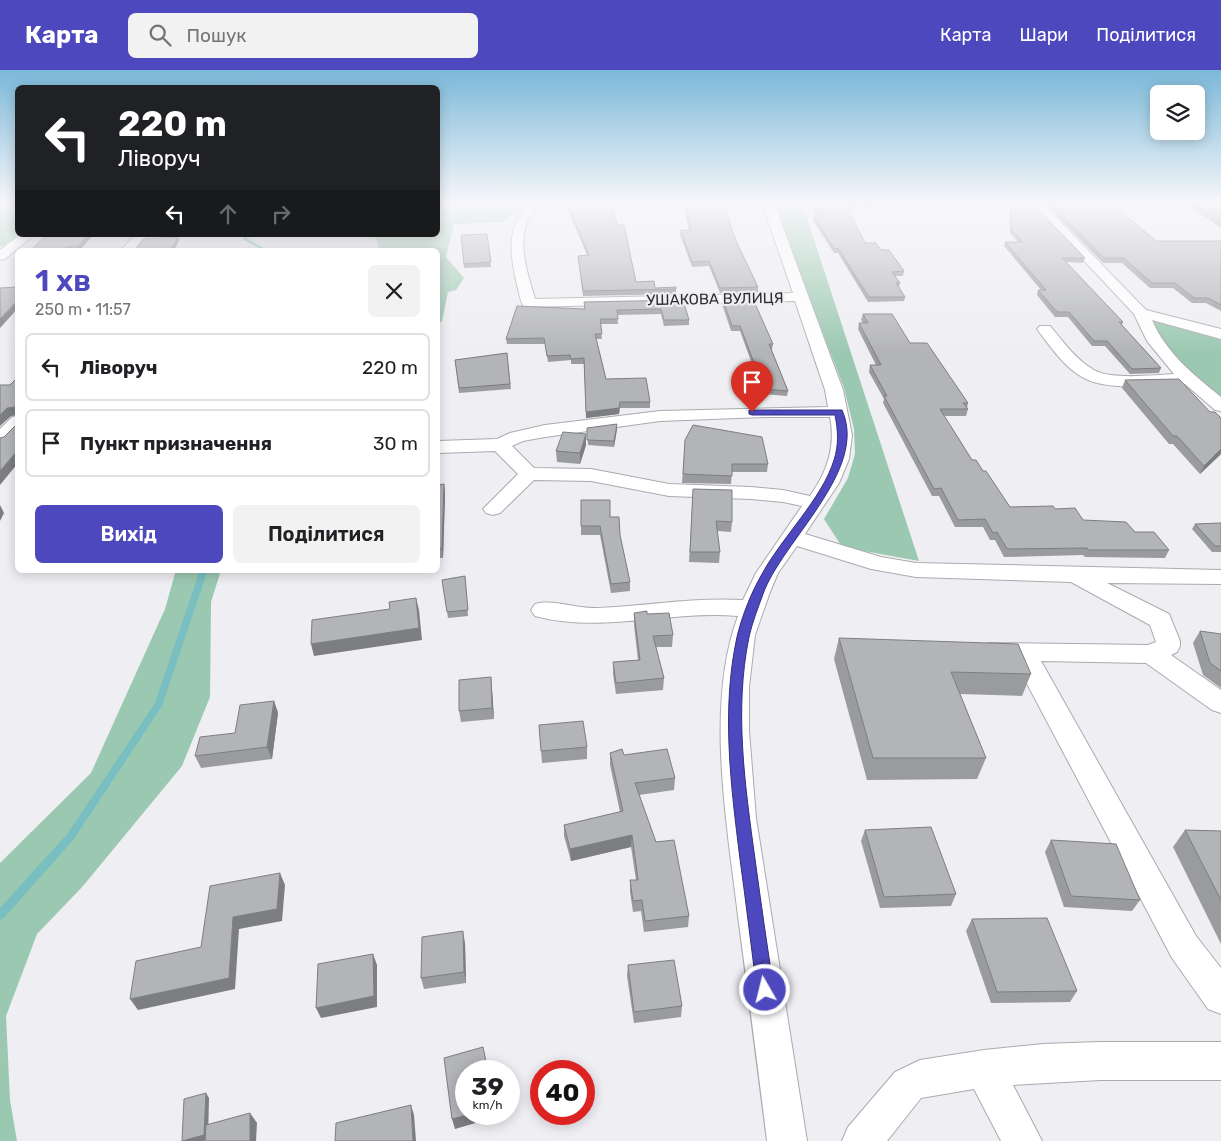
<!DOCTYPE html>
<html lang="uk">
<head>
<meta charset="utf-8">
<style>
  :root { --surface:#fff; --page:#f2f2f2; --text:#202124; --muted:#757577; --line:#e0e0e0; --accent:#4d48be }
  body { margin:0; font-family:Rubik,sans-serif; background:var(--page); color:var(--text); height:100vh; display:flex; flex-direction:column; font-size:19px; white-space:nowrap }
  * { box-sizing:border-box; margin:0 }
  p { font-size:16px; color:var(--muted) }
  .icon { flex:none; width:28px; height:28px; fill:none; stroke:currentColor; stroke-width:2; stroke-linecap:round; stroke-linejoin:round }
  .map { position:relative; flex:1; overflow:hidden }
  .panel { position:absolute; left:15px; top:178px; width:425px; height:325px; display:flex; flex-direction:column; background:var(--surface); border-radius:8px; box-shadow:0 2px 12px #0003 }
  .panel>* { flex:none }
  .hud { position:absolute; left:15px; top:15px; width:425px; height:152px; border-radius:8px; box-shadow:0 2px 12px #0003; background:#202124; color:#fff; overflow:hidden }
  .fabs { position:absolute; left:1150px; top:15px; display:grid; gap:10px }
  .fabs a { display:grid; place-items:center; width:55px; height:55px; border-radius:8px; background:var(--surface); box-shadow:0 2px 12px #0003; font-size:25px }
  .speed { position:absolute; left:455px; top:990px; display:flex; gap:10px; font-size:25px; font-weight:700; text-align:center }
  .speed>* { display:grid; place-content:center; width:65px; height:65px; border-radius:50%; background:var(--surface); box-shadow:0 2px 12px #0003; line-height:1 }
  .speed small { font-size:12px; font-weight:400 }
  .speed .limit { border:8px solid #d22; background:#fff; color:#111 }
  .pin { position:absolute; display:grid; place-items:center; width:42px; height:42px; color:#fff; margin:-51px -21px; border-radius:50% 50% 50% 0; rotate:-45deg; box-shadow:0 0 5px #0007 }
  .pin .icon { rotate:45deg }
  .me { position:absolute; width:55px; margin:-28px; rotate:352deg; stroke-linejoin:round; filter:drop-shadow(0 0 4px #0008) }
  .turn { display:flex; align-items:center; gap:18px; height:105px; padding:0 20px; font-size:22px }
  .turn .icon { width:65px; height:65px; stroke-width:2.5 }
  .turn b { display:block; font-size:35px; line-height:42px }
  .lanes { display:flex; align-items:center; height:48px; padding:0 20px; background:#0003; justify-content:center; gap:25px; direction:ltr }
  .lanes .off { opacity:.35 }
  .round { display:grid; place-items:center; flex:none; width:52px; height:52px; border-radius:8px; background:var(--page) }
  .summary { display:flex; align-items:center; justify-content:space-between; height:85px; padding:0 20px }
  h1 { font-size:30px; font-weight:600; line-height:38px; color:var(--accent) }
  .button { display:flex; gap:10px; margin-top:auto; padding:10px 20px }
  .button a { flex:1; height:58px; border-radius:8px; background:var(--accent); color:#fff; font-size:20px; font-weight:600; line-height:58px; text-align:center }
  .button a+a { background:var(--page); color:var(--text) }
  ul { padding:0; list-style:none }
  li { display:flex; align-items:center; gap:15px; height:68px; margin:0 10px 8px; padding:0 10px; border:2px solid var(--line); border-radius:8px }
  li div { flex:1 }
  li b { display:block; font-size:19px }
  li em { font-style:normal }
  header { display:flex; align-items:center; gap:30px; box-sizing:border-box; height:70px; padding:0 25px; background:var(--accent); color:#fff }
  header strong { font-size:24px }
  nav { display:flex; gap:28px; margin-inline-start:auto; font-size:18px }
  .search { width:350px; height:45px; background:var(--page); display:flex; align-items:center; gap:12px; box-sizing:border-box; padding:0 18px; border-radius:8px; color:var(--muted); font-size:19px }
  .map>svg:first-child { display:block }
  .green { fill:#9bc8b0 }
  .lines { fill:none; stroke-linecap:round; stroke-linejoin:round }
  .stream { fill:#79bfc2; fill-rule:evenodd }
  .minor-casing { stroke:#aaabaf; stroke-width:2 }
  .minor { fill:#fff; fill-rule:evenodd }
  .wall { fill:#9a9b9e }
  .shaded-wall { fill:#7d7e81 }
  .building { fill:#b3b4b8; stroke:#7d7e81 }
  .route { fill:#4d48be; stroke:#322f7c }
  .labels { text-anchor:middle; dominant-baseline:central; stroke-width:4.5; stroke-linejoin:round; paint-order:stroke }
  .far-street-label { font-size:15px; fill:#2d2d2f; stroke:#eeeef3 }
</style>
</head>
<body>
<header>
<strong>Карта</strong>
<div class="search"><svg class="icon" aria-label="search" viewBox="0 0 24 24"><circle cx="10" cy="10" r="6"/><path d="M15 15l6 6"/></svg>Пошук</div>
<nav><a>Карта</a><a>Шари</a><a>Поділитися</a></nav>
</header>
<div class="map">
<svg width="1221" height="1071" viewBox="0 0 1221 1071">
  <rect width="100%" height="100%" fill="#eeeef3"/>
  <g class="green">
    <polygon points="0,133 17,133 18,165 21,165 8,176 0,176"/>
    <polygon points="438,133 525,133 504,152 454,154 446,187 464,208 456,220 448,222 442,251 438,254 438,180 380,180 374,165 438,165"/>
    <polygon points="773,133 802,133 919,491 842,477 824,449 848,408 855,384 854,359 844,318"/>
    <polygon points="1152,250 1221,270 1221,329 1163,279"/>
    <polygon points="176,500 221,500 211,532 210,627 182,696 83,816 37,864 6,946 10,1030 17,1071 0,1071 0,793 91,703 165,539"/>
  </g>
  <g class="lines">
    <g class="stream">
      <polygon points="242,165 246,165 247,168 267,180 262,180 244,170"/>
      <polygon points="200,500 208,500 162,636 74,769 4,848 0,850 0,838 68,763 155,633"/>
    </g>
    <defs>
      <g id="minor">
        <path d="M 529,133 L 541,133 C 538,137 533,141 531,145 C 515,170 528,204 535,229 L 793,223 L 762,133 L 774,133 L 843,320 L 852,365 L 849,389 L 839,413 L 805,464 L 881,487 L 916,493 L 1221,500 L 1221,514 L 1107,513 L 1169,544 L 1180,571 L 1180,576 L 1177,582 L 1171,585 L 1221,620 L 1221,643 L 1212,640 L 1146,593 L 1041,591 L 1196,866 L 1221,898 L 1221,944 L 1208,939 L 1172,888 L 1015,591 L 989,591 L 980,588 L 976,582 L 980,576 L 989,573 L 1148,575 L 1156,572 L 1150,555 L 1071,512 L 916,507 L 871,499 L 797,476 L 778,503 L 770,522 L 755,565 L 749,617 L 749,661 L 756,748 L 807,1071 L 767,1071 C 758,996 748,921 738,846 C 727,754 705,634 738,546 C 670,540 602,564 535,546 L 531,540 L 535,534 C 554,529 576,539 596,538 C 645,536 694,527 743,530 L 756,503 L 802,436 L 783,432 L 751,429 L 669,426 L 591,411 L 534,410 L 500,443 L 493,445 L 486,443 L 483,439 L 518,404 L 495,381 L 438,383 L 438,371 L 497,369 L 510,363 L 545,355 L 660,341 L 828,337 L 825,320 L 795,231 L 524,237 C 520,231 519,222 517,215 C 510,185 506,157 529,133 ZM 767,347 L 830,347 C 836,377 827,402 810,426 L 783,420 L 751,417 L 669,414 L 591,399 L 534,398 L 512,376 L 523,371 L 545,367 L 660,351 Z"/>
        <path d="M 1030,133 L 1042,133 L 1146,240 L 1221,259 L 1221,269 L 1152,250 C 1166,283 1194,305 1221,327 L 1221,341 L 1215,340 L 1185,314 C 1156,315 1107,322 1082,307 C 1064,297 1049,275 1037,259 L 1040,256 L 1050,256 C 1063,271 1076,290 1094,300 C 1111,310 1154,305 1174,304 L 1147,271 L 1134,244 Z"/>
        <polygon points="20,165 34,165 5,189 0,190 0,180"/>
        <polygon points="135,165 150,165 135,180 121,180"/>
        <polygon points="18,346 18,362 7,374 0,376 0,359 12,347"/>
        <polygon points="1100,972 1221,972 1221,1010 1100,1010 1013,1015 1042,1071 1001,1071 974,1019 921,1028 887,1071 842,1071 848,1057 895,1002 920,990 984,980 1043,974"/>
      </g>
    </defs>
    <use href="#minor" class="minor-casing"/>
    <use href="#minor" class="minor"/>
  </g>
  <g class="wall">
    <polygon points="567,133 617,155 636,212 655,218 676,219 676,224 583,226 578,186 587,185 567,137"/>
    <polygon points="683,133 723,133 736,171 758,217 758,222 720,223 709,196 692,197 680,165 681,160 689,160"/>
    <polygon points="812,133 875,133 875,138 854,137 854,140 848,140 865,173 881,180 904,201 903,206 895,206 900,213 899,217 905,227 904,231 868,232 838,183 834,183 813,150 814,146 816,146 812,135"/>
    <polygon points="1003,133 1032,133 1085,188 1083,193 1066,192 1123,252 1122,255 1161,298 1159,303 1130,304 1105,276 1092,276 1068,247 1055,247 1037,225 1038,220 1041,220 1004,176 1005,172 1018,172 1010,163 1010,140"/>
    <polygon points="1044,133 1221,133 1221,158 1188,135 1112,134 1156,171 1221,172 1221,241 1206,233 1192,233 1173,218 1150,218 1122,193 1103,193"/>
    <polygon points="487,164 491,197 464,198 461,165"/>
    <polygon points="46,165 93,165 80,180 31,180"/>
    <polygon points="683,230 689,250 689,255 664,256 661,244 617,245 618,254 600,254 602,269 596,269 606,309 650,332 650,338 620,338 619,344 586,348 584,294 571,294 571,290 548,292 545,274 507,274 506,269 585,239 584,232"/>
    <polygon points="723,230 773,274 772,279 771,279 788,321 787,326 763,324 740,261 731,261 722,234"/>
    <polygon points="863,244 910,273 968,333 967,338 968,339 966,346 944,346 972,390 983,401 1010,437 1055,439 1083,450 1135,462 1169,480 1165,488 1085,487 1083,485 1004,487 995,470 990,470 983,457 955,457 939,426 932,426 883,333 884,329 869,302 870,295 876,295 858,259 859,253 863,253 861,250"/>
    <polygon points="507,283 511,319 459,323 455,290"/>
    <polygon points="1125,310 1210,342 1221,348 1221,384 1200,404 1173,374 1169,374 1122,318"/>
    <polygon points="587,358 617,359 614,377 588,375"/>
    <polygon points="685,370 768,394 767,402 732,402 731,414 682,413"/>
    <polygon points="586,375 580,394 557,392 556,381"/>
    <polygon points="444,414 445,424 443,488 438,488 438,415"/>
    <polygon points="693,419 732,452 731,462 717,461 720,482 719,493 689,492"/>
    <polygon points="610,447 620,465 630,512 630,521 611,523 600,465 581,465 581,456"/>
    <polygon points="1221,453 1221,482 1212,482 1192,459 1195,454"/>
    <polygon points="465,506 468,546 448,548 442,510"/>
    <polygon points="634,543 647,544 673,565 672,577 656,577 664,608 663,620 616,624 613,604 613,592 638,590 634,555"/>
    <polygon points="1200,561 1221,564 1221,618 1203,605 1193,573"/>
    <polygon points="839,568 1031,604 1022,626 960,624 986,688 977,709 867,710 834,589"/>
    <polygon points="491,607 492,619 494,649 461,652 459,641"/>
    <polygon points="274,631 278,643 272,689 201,698 195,686 235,663"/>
    <polygon points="539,655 587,677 587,689 542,693"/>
    <polygon points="610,683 624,685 675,708 674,720 639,725 656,772 689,846 688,857 644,862 641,841 633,842 630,822 630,810 636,810 631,777 571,791 564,766 564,755 620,742 610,695"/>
    <polygon points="865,760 956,824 951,836 880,838 861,771"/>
    <polygon points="1185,760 1221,761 1221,874 1173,777"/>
    <polygon points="1051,770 1140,830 1132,841 1064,837 1045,782"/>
    <polygon points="972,849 1077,921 1070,932 991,933 966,861"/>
    <polygon points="465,873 466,913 424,919 421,908"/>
    <polygon points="628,895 682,936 681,947 634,953 627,906"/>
  </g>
  <g class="shaded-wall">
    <polygon points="88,165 93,165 80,180 78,176"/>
    <polygon points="178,167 179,171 174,180 171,180"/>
    <polygon points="18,230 18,238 0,258 0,249"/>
    <polygon points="620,332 619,344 586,348 586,342"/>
    <polygon points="15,337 18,345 11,346 0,356 0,345 7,338"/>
    <polygon points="617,354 617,359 614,377 614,371"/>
    <polygon points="586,364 586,375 580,394 580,383"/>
    <polygon points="1221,379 1221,384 1200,404 1204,396"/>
    <polygon points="18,380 18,393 0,415 0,401"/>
    <polygon points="444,414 445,424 443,488 442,478"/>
    <polygon points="0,435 4,443 0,451"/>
    <polygon points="416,528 419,540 422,570 314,586 311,574"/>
    <polygon points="491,607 492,619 494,649 492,638"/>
    <polygon points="274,631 278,643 272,689 267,677"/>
    <polygon points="632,765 631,777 571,791 570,779"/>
    <polygon points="280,803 285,815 282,851 239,859 235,919 138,940 130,929 229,908 233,847"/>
    <polygon points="463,861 465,873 466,913 464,902"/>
    <polygon points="373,884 377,895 377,937 321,948 316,938"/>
    <polygon points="206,1023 209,1028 208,1070 203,1071 182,1071"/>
    <polygon points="411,1035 414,1045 416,1071 413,1071"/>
    <polygon points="250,1043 257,1053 256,1071 250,1071"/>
    <polygon points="471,1044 495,1044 496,1047 455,1059 452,1049"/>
  </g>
  <g class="building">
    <polygon points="567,133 612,133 617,155 624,155 636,212 654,211 655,218 676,217 676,219 583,221 578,186 589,185"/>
    <polygon points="684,133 723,133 736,171 758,217 720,218 709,191 692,192 681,160 691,160"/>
    <polygon points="813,133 875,133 876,134 853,133 854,136 846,136 865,173 876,173 881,180 889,180 904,201 892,202 900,213 896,213 905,227 869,227 838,178 834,179 814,146 818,146"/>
    <polygon points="1008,133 1032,133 1085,188 1062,188 1123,252 1119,252 1161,298 1132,299 1107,271 1094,271 1069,242 1057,242 1038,220 1046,220 1005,172 1023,172 1011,159 1011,136"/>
    <polygon points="1050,133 1111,133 1156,171 1221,171 1221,235 1208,228 1194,228 1175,213 1152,213 1124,188 1104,188"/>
    <polygon points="1193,133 1221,133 1221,152"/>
    <polygon points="487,164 491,192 464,194 461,165"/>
    <polygon points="46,165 88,165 78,176 66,177 64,180 31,180"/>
    <polygon points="178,167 171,180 135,180 143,169"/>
    <polygon points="18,217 18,230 0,249 0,218"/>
    <polygon points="753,229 773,274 769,274 788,321 764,319 740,256 732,256 723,230"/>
    <polygon points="683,230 689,250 664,250 661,239 617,240 618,249 600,249 602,264 595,264 606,309 646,308 650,332 620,332 619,338 586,342 584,288 571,289 570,285 547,286 544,268 506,269 517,236 585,239 584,232"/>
    <polygon points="863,244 892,244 910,273 927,273 968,333 963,333 968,339 940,339 972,390 976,390 983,401 986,401 1010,437 1053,436 1055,439 1075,438 1083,450 1126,452 1135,462 1154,462 1169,480 1088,480 1087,478 1007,479 997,462 993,463 985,449 958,450 941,418 934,419 884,326 887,326 870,295 881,295 859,253 868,253"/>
    <polygon points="507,283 510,314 459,318 455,290"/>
    <polygon points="18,307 18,380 0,401 0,368 4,367 16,355 15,337 7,338 0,345 0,315 10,315"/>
    <polygon points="1179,309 1210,342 1215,342 1221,348 1221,379 1204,396 1177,366 1173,366 1125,310"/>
    <polygon points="617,354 614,371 587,370 587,358"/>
    <polygon points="693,355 762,367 768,394 732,394 732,406 683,404 685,370"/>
    <polygon points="563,362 586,364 580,383 556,381"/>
    <polygon points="444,414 442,478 438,479 438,415"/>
    <polygon points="693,419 732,420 732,452 716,451 720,482 690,482"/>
    <polygon points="581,430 610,430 610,447 619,447 620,465 630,512 611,514 600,456 581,456"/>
    <polygon points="1221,453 1221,476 1215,476 1195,454"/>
    <polygon points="465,506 468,540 447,542 442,510"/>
    <polygon points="416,528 419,558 311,574 312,550 390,539 389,532"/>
    <polygon points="647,541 647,544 669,543 673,565 653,566 664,608 616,613 613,592 640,590 634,543"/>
    <polygon points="1200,561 1221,564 1221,601 1210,593"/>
    <polygon points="839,568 1018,574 1031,604 951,602 986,688 873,688"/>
    <polygon points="491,607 492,638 459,641 459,610"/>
    <polygon points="274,631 267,677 195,686 200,667 235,663 240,635"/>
    <polygon points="583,651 587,677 541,681 539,655"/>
    <polygon points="622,679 624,685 667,679 675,708 635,713 656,772 674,770 689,846 645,851 642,830 633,831 630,810 638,810 632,765 570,779 564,755 623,741 610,683"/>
    <polygon points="931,757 956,824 884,827 865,760"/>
    <polygon points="1185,760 1221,761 1221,830"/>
    <polygon points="1051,770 1116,774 1140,830 1071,826"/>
    <polygon points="280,803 277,839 233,847 229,908 130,929 136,891 201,877 210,816"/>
    <polygon points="1047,848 1077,921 997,922 972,849"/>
    <polygon points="463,861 464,902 421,908 422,867"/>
    <polygon points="373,884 374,926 316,938 318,894"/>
    <polygon points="674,890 682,936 634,942 628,895"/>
    <polygon points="483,977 488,1001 466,1001 466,1044 471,1044 452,1049 444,988"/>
    <polygon points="206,1023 204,1065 182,1071 184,1029"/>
    <polygon points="411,1035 413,1071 335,1071 336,1053"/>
    <polygon points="250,1043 250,1071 205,1071 206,1055"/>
  </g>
  <linearGradient id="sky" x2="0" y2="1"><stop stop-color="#7bb8d9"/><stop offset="0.47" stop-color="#f7f7fa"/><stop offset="1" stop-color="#f7f7fa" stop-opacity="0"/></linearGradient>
  <rect width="1221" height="283" fill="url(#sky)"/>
  <path class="route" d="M 749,340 L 842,340 C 869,400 782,471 763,524 C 758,538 752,553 749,567 C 734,640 745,716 755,789 C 761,833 767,876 774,920 L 771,926 L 765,928 L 759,926 L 757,920 C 751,876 746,832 740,789 C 731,716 721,640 737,567 C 742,546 751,523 762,504 C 782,467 822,429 834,390 C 839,375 838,360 835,345 L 752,345 L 749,344 Z"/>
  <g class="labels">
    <g class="far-street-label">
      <text transform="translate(715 229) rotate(-1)">УШАКОВА ВУЛИЦЯ</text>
    </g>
  </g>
</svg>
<div class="fabs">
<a><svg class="icon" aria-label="layers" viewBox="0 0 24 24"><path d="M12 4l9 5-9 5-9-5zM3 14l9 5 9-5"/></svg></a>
</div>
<div class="speed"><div>39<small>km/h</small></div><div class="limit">40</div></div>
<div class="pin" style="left:752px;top:342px;background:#d93025"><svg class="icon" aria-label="arrive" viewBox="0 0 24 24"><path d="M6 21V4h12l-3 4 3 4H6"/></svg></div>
<svg class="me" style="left:765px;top:920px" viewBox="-20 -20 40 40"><circle r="17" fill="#4d48be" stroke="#fff" stroke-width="3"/><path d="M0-11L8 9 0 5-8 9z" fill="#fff"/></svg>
<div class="hud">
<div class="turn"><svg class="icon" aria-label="left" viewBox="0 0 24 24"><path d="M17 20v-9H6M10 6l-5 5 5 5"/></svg><div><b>220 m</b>Ліворуч</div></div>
<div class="lanes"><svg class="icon" aria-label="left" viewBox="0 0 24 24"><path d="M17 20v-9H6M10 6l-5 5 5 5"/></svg><svg class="icon off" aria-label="ahead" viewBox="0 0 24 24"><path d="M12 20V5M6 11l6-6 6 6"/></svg><svg class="icon off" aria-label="right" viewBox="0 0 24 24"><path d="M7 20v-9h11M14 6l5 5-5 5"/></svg></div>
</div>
<section class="panel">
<div class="summary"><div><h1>1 хв</h1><p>250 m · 11:57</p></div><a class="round"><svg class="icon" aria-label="close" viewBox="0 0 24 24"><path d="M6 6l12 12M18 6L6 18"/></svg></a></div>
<ul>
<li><svg class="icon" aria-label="left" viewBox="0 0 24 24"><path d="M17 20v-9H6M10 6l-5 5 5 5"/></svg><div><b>Ліворуч</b></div><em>220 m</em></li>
<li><svg class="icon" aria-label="arrive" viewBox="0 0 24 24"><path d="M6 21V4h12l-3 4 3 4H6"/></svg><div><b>Пункт призначення</b></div><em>30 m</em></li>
</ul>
<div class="button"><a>Вихід</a><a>Поділитися</a></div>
</section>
</div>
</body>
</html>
